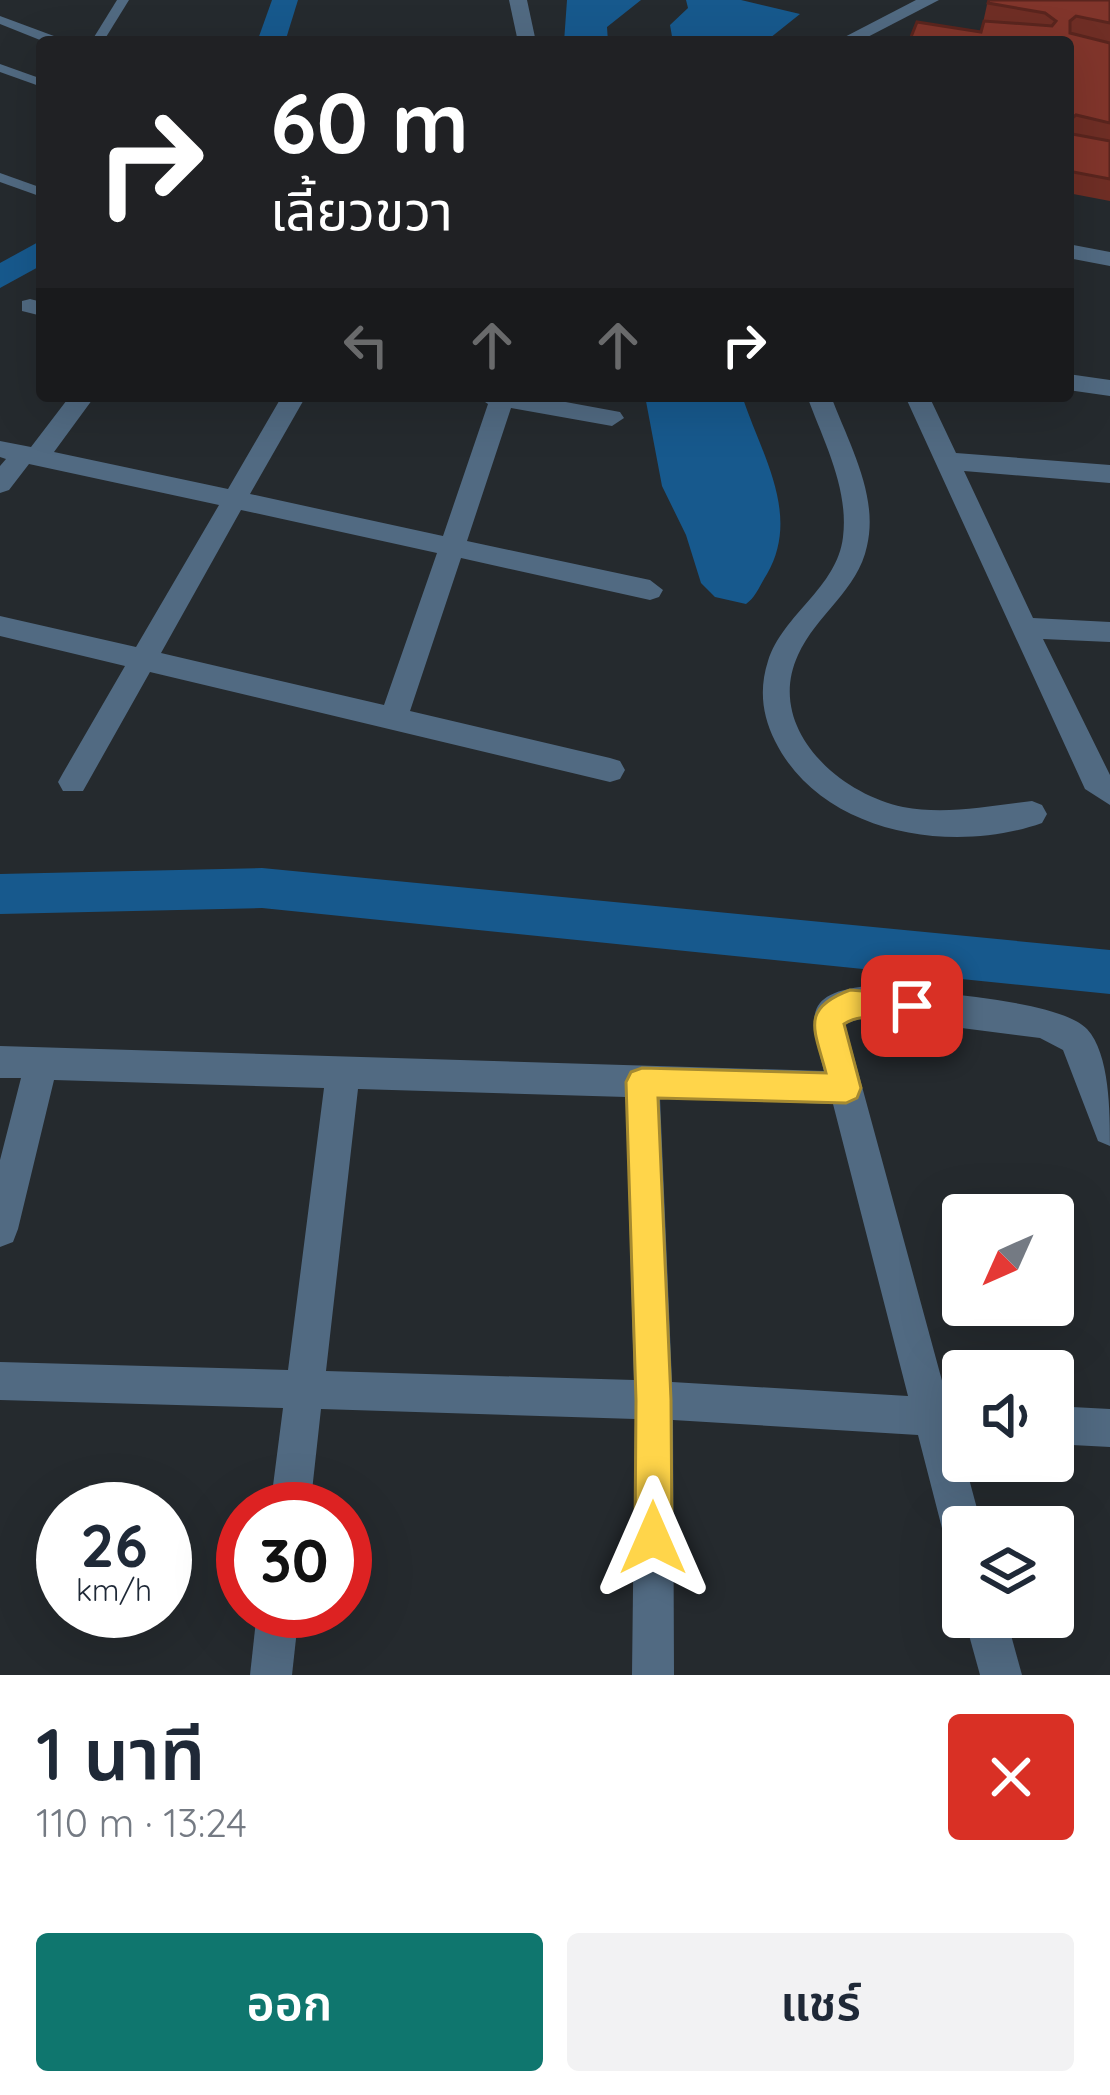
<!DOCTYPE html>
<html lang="th">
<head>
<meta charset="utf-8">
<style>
  :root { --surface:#fff; --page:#f2f2f3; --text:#1f2937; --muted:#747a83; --accent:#0f766e }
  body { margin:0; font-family:Quicksand,"Noto Sans Thai",sans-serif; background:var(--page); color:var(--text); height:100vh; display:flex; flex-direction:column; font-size:45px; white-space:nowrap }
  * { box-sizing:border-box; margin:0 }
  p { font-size:39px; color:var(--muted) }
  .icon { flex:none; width:66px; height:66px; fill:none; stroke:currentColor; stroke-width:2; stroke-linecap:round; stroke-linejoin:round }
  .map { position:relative; height:1675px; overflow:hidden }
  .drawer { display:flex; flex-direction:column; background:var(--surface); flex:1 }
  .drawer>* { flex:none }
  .top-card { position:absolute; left:36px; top:36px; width:1038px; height:366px; border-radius:12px; box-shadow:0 12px 48px #0002; background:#202124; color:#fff; overflow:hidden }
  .needle { width:78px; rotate:225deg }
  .controls { position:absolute; left:942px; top:1194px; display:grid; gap:24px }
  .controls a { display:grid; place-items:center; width:132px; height:132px; border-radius:12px; background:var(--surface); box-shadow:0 12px 48px #0002; font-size:60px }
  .speed { position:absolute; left:36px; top:1482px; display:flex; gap:24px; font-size:60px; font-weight:700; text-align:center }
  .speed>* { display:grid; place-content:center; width:156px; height:156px; border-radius:50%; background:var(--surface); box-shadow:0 12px 48px #0002; line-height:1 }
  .speed small { font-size:30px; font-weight:400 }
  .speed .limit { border:18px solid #d22; background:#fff; color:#111 }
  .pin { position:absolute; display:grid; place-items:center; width:102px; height:102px; color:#fff; margin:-51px; border-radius:24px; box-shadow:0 6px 18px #0006 }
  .me { position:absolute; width:132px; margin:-66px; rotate:0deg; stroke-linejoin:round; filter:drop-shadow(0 0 9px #0008) }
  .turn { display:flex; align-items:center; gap:42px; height:252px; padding:0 36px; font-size:54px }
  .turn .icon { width:156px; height:156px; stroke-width:2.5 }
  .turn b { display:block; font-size:84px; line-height:102px }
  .lanes { display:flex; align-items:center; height:114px; padding:0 36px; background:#0003; justify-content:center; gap:60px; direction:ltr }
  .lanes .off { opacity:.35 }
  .round { display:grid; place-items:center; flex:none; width:126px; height:126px; border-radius:12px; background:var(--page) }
  .head { display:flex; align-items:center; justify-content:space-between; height:204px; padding:0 36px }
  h1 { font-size:72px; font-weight:600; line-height:90px }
  .action { display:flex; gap:24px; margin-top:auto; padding:24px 36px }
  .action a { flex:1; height:138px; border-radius:12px; background:var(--accent); color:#fff; font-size:48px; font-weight:600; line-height:138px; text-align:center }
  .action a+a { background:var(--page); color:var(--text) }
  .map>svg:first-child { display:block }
  .water { fill:#17598d }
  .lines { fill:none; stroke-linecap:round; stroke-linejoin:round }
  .canal { fill:#17598d; fill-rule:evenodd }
  .lane { fill:#516a82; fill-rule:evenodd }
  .street { fill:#516a82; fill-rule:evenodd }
  .wall { fill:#6f2e25 }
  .building { fill:#81352b; stroke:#5a251e; stroke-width:3 }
  .route { fill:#ffd54a; stroke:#a68a30; stroke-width:3 }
</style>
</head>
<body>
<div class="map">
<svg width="1110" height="1675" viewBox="0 0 1110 1675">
  <rect width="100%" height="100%" fill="#252a2e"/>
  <g class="water">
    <polygon points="567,0 641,0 607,27 608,42 564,42"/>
    <polygon points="686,0 741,0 800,14 765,42 673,42 670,25 688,8"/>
    <path d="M 645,396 L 742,396 C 762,456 801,515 767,574 C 760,585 756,597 746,604 L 715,597 L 701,583 L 686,535 L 662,486 Z"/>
  </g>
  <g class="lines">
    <g class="canal">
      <polygon points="272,0 298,0 285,42 257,42"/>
      <polygon points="42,240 42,265 0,288 0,263"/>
      <polygon points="262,868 1110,950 1110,994 262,908 0,914 0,874"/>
    </g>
    <g class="lane">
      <polygon points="117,0 129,0 103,42 91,42"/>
      <polygon points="0,16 62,39 63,42 45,42 0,24"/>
      <polygon points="0,64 42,79 42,87 0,72"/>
      <polygon points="0,173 42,188 42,197 0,182"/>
    </g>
    <g class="street">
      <polygon points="509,0 527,0 536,42 518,42"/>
      <polygon points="916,0 939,0 858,42 835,42"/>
      <polygon points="1068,244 1110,252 1110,266 1068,258"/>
      <polygon points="30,299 42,302 42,316 22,311 22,301"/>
      <polygon points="1068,374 1110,380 1110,396 1068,390"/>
      <path d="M 70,396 L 95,396 L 54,452 L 228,489 L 282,396 L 306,396 L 250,494 L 443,536 L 488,404 L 476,396 L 533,396 L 620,412 L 624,418 L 612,426 L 511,408 L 467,541 L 650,580 L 663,590 L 659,597 L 650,600 L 461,558 L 410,711 L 610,758 L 620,761 L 625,770 L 620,779 L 610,782 L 150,672 L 83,791 L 63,791 L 58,782 L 63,773 L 125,666 L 0,636 L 0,616 L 136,647 L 219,505 L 29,464 L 9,490 L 0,493 L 0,466 L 6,459 L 0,457 L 0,441 L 31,447 ZM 241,510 L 437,553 L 384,705 L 161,653 Z"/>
      <path d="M 807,396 L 831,396 C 848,442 879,495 867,546 C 858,590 816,615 798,655 C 765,727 837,793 903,807 C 946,815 989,806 1032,801 L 1042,805 L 1047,814 L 1042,823 C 952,855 821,834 775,741 C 762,715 759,689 768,661 C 783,614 837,588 843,537 C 849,488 823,440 807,396 Z"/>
      <polygon points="905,396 929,396 956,453 1110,465 1110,483 964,471 1033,618 1110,622 1110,642 1043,639 1110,775 1110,805 1085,789"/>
      <path d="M 868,986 C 915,992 1057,998 1087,1029 C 1110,1054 1110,1113 1110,1146 L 1098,1141 L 1063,1050 L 1040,1038 L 868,1016 L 845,1024 L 947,1399 L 963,1400 L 963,1438 L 958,1438 L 982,1527 L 963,1527 L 963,1552 L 949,1546 L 943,1532 L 918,1435 L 673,1420 L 674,1675 L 632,1675 L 635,1419 L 321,1409 L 310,1509 L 270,1509 L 283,1408 L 0,1400 L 0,1362 L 288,1370 L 324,1088 L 54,1080 L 18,1229 L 13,1242 L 0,1247 L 0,1160 L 21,1078 L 0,1078 L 0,1046 L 824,1071 C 811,1019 800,993 868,986 ZM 358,1089 L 626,1097 L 634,1380 L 326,1371 ZM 660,1098 L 833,1104 L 908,1396 L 672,1382 Z"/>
      <polygon points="1053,1406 1110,1409 1110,1447 1053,1444"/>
      <polygon points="257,1611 299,1611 292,1675 250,1675"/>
      <polygon points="964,1617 1006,1617 1022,1675 980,1675"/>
    </g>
  </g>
  <polygon class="wall" points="988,0 1110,0 1110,201 1068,193 1068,42 981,32"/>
  <polygon class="building" points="989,0 1110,0 1110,23 1076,16 1070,21 1070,33 1110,43 1110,123 1076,115 1071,119 1072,134 1110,141 1110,179 1068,171 1068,42 909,42 917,22 981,32 984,21 1052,26 1056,21 1045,13 988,3"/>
  <path class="route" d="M 850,990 L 923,996 L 927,1006 L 923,1015 C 897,1025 866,1009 844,1024 L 861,1088 L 857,1098 L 846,1103 L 658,1098 L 671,1400 L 672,1538 L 666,1550 L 653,1556 L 640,1550 L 635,1538 L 636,1400 L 626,1082 L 631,1072 L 642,1068 L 826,1073 C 815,1030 799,1009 850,990 Z"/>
</svg>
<div class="controls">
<a><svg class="needle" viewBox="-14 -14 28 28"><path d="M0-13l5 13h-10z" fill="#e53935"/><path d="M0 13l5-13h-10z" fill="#747a83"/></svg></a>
<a><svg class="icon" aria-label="sound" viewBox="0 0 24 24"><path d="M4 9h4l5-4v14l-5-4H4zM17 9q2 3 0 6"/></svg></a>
<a><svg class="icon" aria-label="layers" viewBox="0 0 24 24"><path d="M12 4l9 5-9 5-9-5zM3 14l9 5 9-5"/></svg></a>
</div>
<div class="speed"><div>26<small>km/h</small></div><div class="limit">30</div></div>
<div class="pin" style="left:912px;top:1006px;background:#d93025"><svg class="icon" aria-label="arrive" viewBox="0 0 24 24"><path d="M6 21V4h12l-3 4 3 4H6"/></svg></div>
<svg class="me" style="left:653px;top:1538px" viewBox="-20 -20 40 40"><path d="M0-17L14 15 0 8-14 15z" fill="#ffd54a" stroke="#fff" stroke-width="4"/></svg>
<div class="top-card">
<div class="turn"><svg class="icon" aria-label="right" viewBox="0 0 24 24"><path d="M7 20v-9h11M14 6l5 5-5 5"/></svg><div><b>60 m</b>เลี้ยวขวา</div></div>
<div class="lanes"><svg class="icon off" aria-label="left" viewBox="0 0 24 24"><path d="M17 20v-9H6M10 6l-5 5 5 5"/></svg><svg class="icon off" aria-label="ahead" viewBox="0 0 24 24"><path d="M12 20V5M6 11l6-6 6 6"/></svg><svg class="icon off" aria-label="ahead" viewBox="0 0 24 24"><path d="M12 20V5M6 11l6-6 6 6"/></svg><svg class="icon" aria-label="right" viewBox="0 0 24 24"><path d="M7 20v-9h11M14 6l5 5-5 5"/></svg></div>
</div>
</div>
<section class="drawer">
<div class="head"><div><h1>1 นาที</h1><p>110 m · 13:24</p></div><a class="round" style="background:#d93025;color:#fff"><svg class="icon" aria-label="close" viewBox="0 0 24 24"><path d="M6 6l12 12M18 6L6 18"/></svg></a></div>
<div class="action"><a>ออก</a><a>แชร์</a></div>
</section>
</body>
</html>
